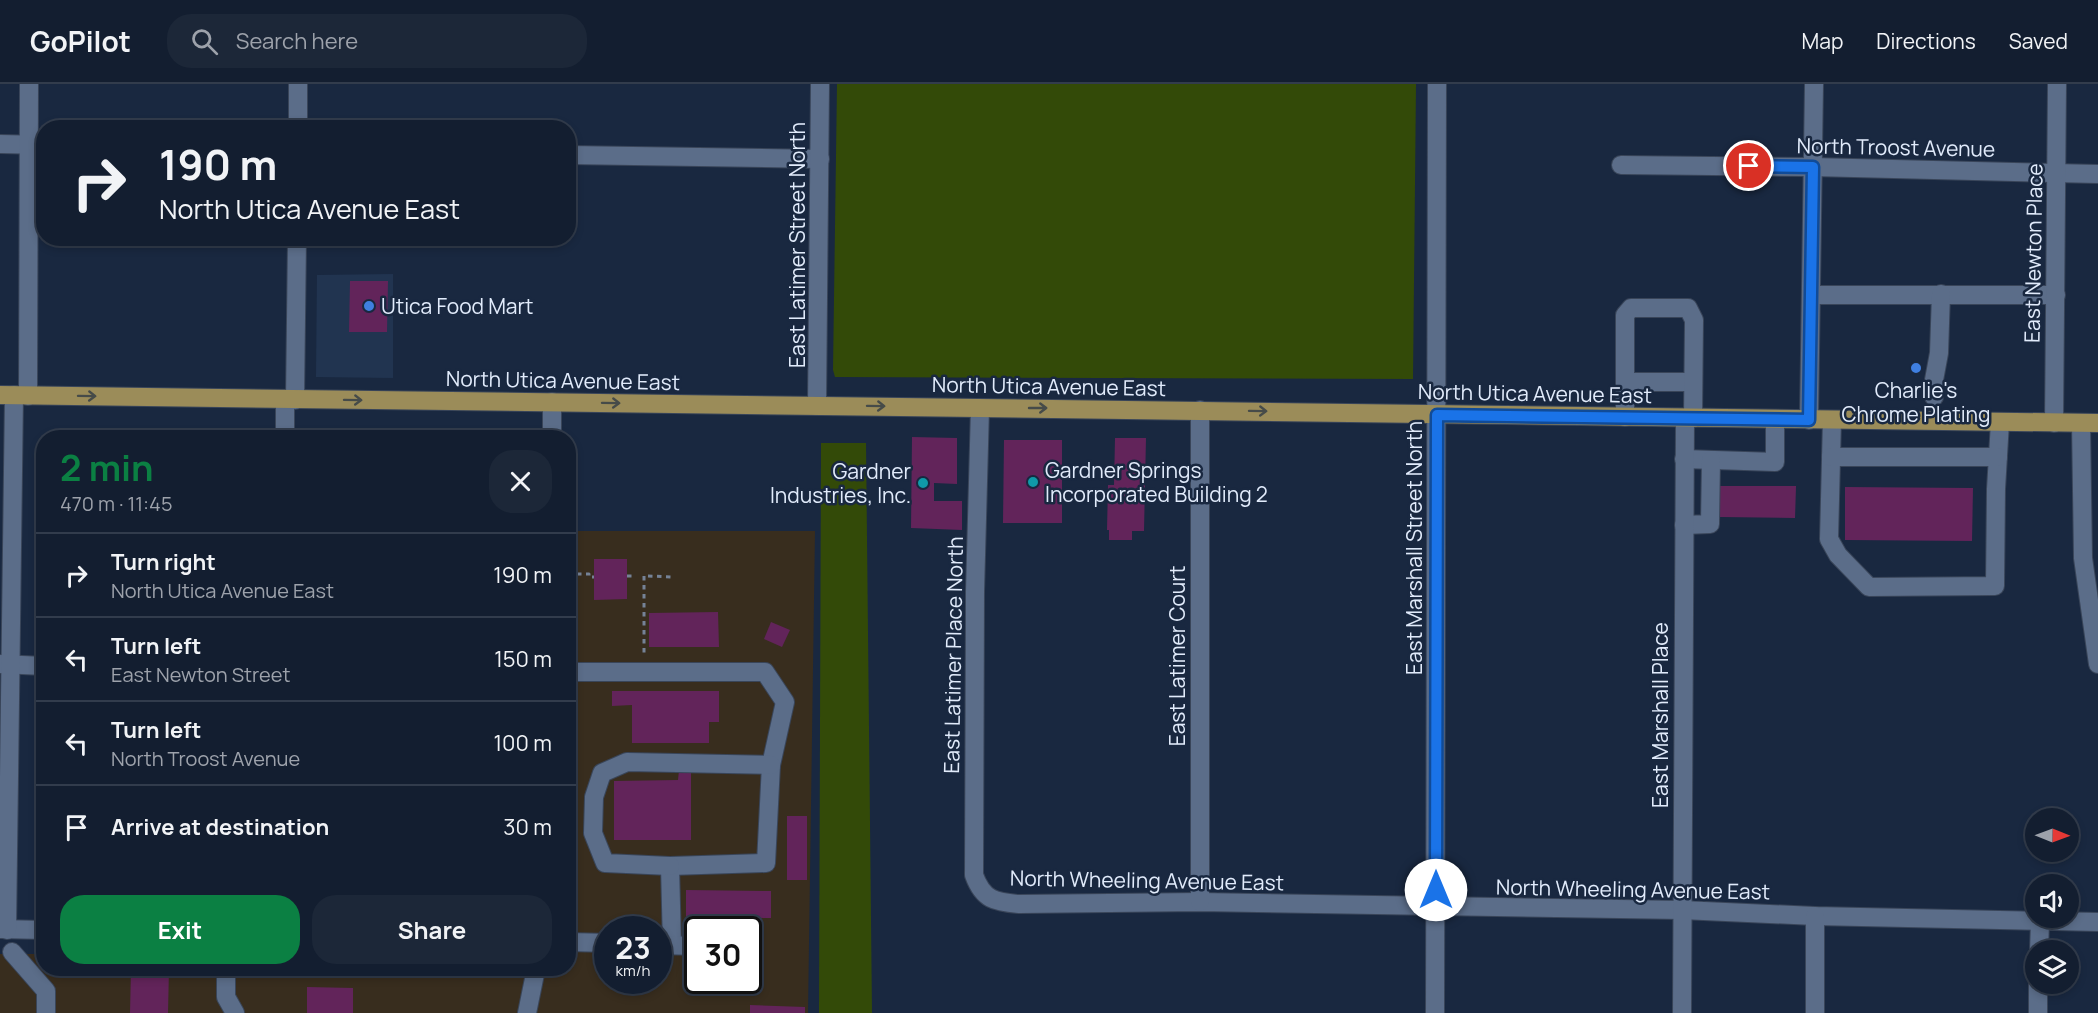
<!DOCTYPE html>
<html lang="en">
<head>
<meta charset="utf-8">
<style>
  :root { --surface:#131e30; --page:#1c2738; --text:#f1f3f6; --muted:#9da2ab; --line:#323c4c; --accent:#0b8043 }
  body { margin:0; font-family:Manrope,sans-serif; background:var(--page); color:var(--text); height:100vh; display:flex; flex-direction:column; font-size:22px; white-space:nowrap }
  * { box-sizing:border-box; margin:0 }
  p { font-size:20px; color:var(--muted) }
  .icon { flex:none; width:33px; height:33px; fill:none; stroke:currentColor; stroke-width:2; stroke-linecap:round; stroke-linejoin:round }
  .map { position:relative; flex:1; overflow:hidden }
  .panel { position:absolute; left:36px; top:346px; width:540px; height:546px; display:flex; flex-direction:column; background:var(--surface); border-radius:24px; box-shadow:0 3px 9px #0003,0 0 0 2px var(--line) }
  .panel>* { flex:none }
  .banner { position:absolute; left:36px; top:36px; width:540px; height:126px; border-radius:24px; box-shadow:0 3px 9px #0003,0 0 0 2px var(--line); background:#131e30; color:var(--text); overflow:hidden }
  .needle { width:39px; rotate:91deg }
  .controls { position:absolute; left:2025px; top:724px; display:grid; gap:12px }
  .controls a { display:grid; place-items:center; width:54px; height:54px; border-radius:50%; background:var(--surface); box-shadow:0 3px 9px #0003,0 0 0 2px var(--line); font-size:30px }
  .speed { position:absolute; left:594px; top:832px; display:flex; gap:12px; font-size:30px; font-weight:700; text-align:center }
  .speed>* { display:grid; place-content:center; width:78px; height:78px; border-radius:50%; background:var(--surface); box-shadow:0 3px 9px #0003,0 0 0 2px var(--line); line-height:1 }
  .speed small { font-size:15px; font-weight:400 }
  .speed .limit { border:3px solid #111; border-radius:9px; background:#fff; color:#111 }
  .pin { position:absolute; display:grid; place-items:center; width:51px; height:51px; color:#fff; margin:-26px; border:3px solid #fff; border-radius:50%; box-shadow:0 2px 6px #0007 }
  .me { position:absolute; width:66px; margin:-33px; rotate:0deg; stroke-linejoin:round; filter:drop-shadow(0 0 4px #0008) }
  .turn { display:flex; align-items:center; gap:21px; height:126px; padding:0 24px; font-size:27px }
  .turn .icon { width:78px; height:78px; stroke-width:2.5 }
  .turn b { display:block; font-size:42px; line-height:51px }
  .round { display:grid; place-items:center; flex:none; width:63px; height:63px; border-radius:24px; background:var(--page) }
  .headline { display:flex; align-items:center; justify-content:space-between; height:102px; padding:0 24px }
  h1 { font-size:36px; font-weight:700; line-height:45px; color:var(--accent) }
  .cta { display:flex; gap:12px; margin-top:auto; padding:12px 24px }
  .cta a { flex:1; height:69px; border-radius:24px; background:var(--accent); color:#fff; font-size:24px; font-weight:700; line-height:69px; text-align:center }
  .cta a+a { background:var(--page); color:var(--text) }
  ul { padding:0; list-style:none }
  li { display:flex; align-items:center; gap:18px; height:84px; padding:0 24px; border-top:2px solid var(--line) }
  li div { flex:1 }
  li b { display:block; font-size:22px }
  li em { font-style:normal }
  header { display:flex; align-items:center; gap:36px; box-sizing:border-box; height:84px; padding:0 30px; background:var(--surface); border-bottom:2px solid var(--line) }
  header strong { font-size:28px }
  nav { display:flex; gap:33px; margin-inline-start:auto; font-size:21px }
  .search { width:420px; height:54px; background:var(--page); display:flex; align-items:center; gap:15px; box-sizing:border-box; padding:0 21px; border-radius:24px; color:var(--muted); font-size:22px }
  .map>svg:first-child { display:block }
  .built { fill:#213450 }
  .industrial { fill:#382d1e; fill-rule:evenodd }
  .green { fill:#334a08 }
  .building { fill:#62245a }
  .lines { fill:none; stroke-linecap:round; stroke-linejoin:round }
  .minor-casing { stroke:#394559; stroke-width:20 }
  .major-casing { stroke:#394559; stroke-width:20 }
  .path { stroke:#758296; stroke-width:3; stroke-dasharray:4.5 4.5; stroke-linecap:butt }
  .minor { stroke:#5b6d89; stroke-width:18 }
  .major { stroke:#9b8c59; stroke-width:18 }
  .oneway { stroke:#464b49 }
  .route-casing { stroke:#114b97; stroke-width:15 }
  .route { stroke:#1a73e8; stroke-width:10 }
  .shop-dot { fill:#3f7fe0; stroke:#192840; stroke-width:2 }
  .culture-dot { fill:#0f9aa8; stroke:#192840; stroke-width:2 }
  .labels { text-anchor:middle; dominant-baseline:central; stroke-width:5; stroke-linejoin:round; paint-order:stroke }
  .street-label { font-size:21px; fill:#e1ebfb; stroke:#192840 }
  .poi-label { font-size:21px; fill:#e1ebfb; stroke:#192840; text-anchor:start }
</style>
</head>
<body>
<header>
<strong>GoPilot</strong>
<div class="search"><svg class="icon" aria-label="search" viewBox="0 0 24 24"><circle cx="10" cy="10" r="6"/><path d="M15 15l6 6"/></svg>Search here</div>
<nav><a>Map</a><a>Directions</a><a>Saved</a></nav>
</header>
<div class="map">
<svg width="2098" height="929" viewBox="0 0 2098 929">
  <rect width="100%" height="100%" fill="#192840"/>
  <polygon class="built" points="393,190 393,294 316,293 317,191"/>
  <path class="industrial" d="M 572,447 L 815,447 L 808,929 L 0,929 L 0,870 L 43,870 L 44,885 L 568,885 ZM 608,846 L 658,846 L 658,897 L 608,897 ZM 698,846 L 748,846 L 748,897 L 698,897 Z"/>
  <g class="green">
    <polygon points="837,0 1416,0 1413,295 835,293 833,286"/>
    <polygon points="821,359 866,359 872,929 819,929"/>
  </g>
  <g class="building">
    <polygon points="350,197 388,197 387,248 349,248"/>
    <polygon points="912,353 957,354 957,400 934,399 934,417 962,417 962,446 911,444"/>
    <polygon points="1115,354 1146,354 1144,447 1132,447 1132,456 1109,456 1109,446 1107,446 1108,401 1114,401"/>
    <polygon points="1004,356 1062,356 1062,439 1003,439"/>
    <polygon points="1720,402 1796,402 1795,434 1720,433"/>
    <polygon points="1845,403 1973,404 1972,457 1845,456"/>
    <polygon points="594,475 627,475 627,515 594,516"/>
    <polygon points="718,528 719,563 649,563 649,529"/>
    <polygon points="771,538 790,546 782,563 764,555"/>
    <polygon points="612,607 719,607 719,638 709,638 709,659 632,659 632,621 612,622"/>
    <polygon points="679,686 691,686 691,756 614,756 614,697 678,696"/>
    <rect x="787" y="732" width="20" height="64"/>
    <polygon points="686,806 771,807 771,834 686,833"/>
    <polygon points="131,885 169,885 168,929 130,929"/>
    <polygon points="285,885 310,885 310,888 285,887"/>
    <polygon points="307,903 353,904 353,929 307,929"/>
    <polygon points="750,921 805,923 805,929 750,929"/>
  </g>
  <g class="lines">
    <defs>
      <g id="minor">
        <polyline points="298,44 298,0"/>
        <polyline points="0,60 44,61"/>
        <polyline points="568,71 820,75"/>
        <polyline points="1621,81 1813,83 2098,90"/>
        <polyline points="1811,211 2056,211"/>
        <polyline points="1625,298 1693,298"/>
        <polyline points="28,312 29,0"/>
        <polyline points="1934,313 1934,296 1939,269 1941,210"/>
        <polyline points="295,316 297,154"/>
        <polyline points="817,322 820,0"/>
        <path d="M 980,324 L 975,508 L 974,791 C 983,816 995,818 1019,820 L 1200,818 L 1682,826 L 1815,832 L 2098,838"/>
        <polyline points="1625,333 1625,231 1631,224 1688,224 1694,236 1693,334"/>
        <polyline points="1809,336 1814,0"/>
        <polyline points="1832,336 1829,455 1838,471 1869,503 1995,502 1996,405 2000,338"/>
        <polyline points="2054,339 2057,0"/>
        <polyline points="2081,339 2083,474 2098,580"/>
        <polyline points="285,354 285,316"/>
        <polyline points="552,354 552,318"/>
        <polyline points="1831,373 1998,373"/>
        <polyline points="1684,375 1775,378 1775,335"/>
        <polyline points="1684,441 1710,440 1711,376"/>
        <polyline points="0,580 44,582"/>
        <polyline points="568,588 765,588 785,618 771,681 766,779 670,782 672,861"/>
        <polyline points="670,782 605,779 593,749 594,713 602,689 627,678 771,681"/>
        <polyline points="1200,818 1200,326"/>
        <polyline points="0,845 44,846"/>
        <polyline points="7,846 14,311"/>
        <polyline points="568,858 608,859"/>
        <polyline points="658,861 698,862"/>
        <polyline points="2039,867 2040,838"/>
        <polyline points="12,868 46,907 46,929"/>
        <polyline points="226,885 226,913 235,929"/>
        <polyline points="527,929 536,885"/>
        <polyline points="1435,929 1437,0"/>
        <polyline points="1682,929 1685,334"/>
        <polyline points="1815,929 1815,832"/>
        <polyline points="2038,929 2038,900"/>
      </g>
      <polyline id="major" points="0,311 2098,339"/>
    </defs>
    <use href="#minor" class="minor-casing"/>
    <use href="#major" class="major-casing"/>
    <g class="path">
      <polyline points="568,490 589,490 589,493 594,493"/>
      <polyline points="627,492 635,492"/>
      <polyline points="644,492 644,571"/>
      <polyline points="648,492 673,493"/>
    </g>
    <use href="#minor" class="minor"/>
    <use href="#major" class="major"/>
  </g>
  <defs><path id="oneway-shaft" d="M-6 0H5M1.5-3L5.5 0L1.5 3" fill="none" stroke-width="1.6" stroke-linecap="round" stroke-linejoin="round" transform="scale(1.5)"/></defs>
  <g class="oneway">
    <use href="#oneway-shaft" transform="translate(87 312) rotate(1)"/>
    <use href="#oneway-shaft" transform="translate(353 316) rotate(1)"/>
    <use href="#oneway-shaft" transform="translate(611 319) rotate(1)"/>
    <use href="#oneway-shaft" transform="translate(876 322) rotate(1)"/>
    <use href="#oneway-shaft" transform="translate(1038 324)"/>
    <use href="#oneway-shaft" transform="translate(1258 327) rotate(1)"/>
  </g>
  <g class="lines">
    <defs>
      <polyline id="route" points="1436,806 1437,331 1809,336 1813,83 1749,82"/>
    </defs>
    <use href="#route" class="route-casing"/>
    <use href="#route" class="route"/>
  </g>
  <g class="shop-dot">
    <circle cx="369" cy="222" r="6"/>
    <circle cx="1916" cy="284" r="6"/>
  </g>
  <g class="culture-dot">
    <circle cx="1033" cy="398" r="6"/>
    <circle cx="923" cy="399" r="6"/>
  </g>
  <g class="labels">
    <g class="street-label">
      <text transform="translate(1896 63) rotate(1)">North Troost Avenue</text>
      <text transform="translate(797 161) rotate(-90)">East Latimer Street North</text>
      <text transform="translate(2033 169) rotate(-89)">East Newton Place</text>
      <text transform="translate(563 296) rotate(1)">North Utica Avenue East</text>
      <text transform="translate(1049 302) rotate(1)">North Utica Avenue East</text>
      <text transform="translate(1535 309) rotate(1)">North Utica Avenue East</text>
      <text transform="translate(1414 464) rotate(-90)">East Marshall Street North</text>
      <text transform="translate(953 571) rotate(-89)">East Latimer Place North</text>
      <text transform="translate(1177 572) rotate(-90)">East Latimer Court</text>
      <text transform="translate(1660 631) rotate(-90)">East Marshall Place</text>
      <text transform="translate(1147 796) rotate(1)">North Wheeling Avenue East</text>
      <text transform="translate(1633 805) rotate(1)">North Wheeling Avenue East</text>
    </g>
    <g class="poi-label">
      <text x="381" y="222">Utica Food Mart</text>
      <text x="1916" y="306" text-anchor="middle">Charlie's<tspan x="1916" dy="24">Chrome Plating</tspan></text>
      <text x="1045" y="386">Gardner Springs<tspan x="1045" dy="24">Incorporated Building 2</tspan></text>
      <text x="911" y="387" text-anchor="end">Gardner<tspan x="911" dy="24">Industries, Inc.</tspan></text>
    </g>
  </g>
</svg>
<div class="controls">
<a><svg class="needle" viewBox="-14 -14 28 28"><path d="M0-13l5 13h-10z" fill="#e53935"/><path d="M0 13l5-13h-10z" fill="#9da2ab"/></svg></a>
<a><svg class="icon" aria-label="sound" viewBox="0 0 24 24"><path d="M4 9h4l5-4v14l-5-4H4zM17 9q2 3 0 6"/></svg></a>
<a><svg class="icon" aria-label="layers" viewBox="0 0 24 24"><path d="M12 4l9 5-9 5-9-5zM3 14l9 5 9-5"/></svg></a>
</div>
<div class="speed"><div>23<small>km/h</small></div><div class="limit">30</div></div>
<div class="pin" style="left:1749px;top:82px;background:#d93025"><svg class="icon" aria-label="arrive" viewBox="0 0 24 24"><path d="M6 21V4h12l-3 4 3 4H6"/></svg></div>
<svg class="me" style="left:1436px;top:806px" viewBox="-20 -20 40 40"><circle r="19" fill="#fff"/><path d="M0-13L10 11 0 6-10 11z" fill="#1a73e8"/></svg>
<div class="banner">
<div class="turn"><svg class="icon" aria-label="right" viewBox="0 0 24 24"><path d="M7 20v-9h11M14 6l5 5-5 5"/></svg><div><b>190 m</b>North Utica Avenue East</div></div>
</div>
<section class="panel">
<div class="headline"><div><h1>2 min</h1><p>470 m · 11:45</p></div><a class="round"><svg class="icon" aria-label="close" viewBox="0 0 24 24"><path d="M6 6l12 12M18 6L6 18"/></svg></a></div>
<ul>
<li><svg class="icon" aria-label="right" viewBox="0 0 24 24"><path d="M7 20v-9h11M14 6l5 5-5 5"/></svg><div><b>Turn right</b><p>North Utica Avenue East</p></div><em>190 m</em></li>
<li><svg class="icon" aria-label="left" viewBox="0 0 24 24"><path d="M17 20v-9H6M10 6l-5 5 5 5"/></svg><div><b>Turn left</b><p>East Newton Street</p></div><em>150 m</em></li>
<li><svg class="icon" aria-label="left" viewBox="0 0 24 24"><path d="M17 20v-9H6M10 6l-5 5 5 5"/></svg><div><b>Turn left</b><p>North Troost Avenue</p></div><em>100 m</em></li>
<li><svg class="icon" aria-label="arrive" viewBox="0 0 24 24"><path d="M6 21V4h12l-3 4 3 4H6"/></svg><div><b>Arrive at destination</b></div><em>30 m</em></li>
</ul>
<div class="cta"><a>Exit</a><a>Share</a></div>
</section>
</div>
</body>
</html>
